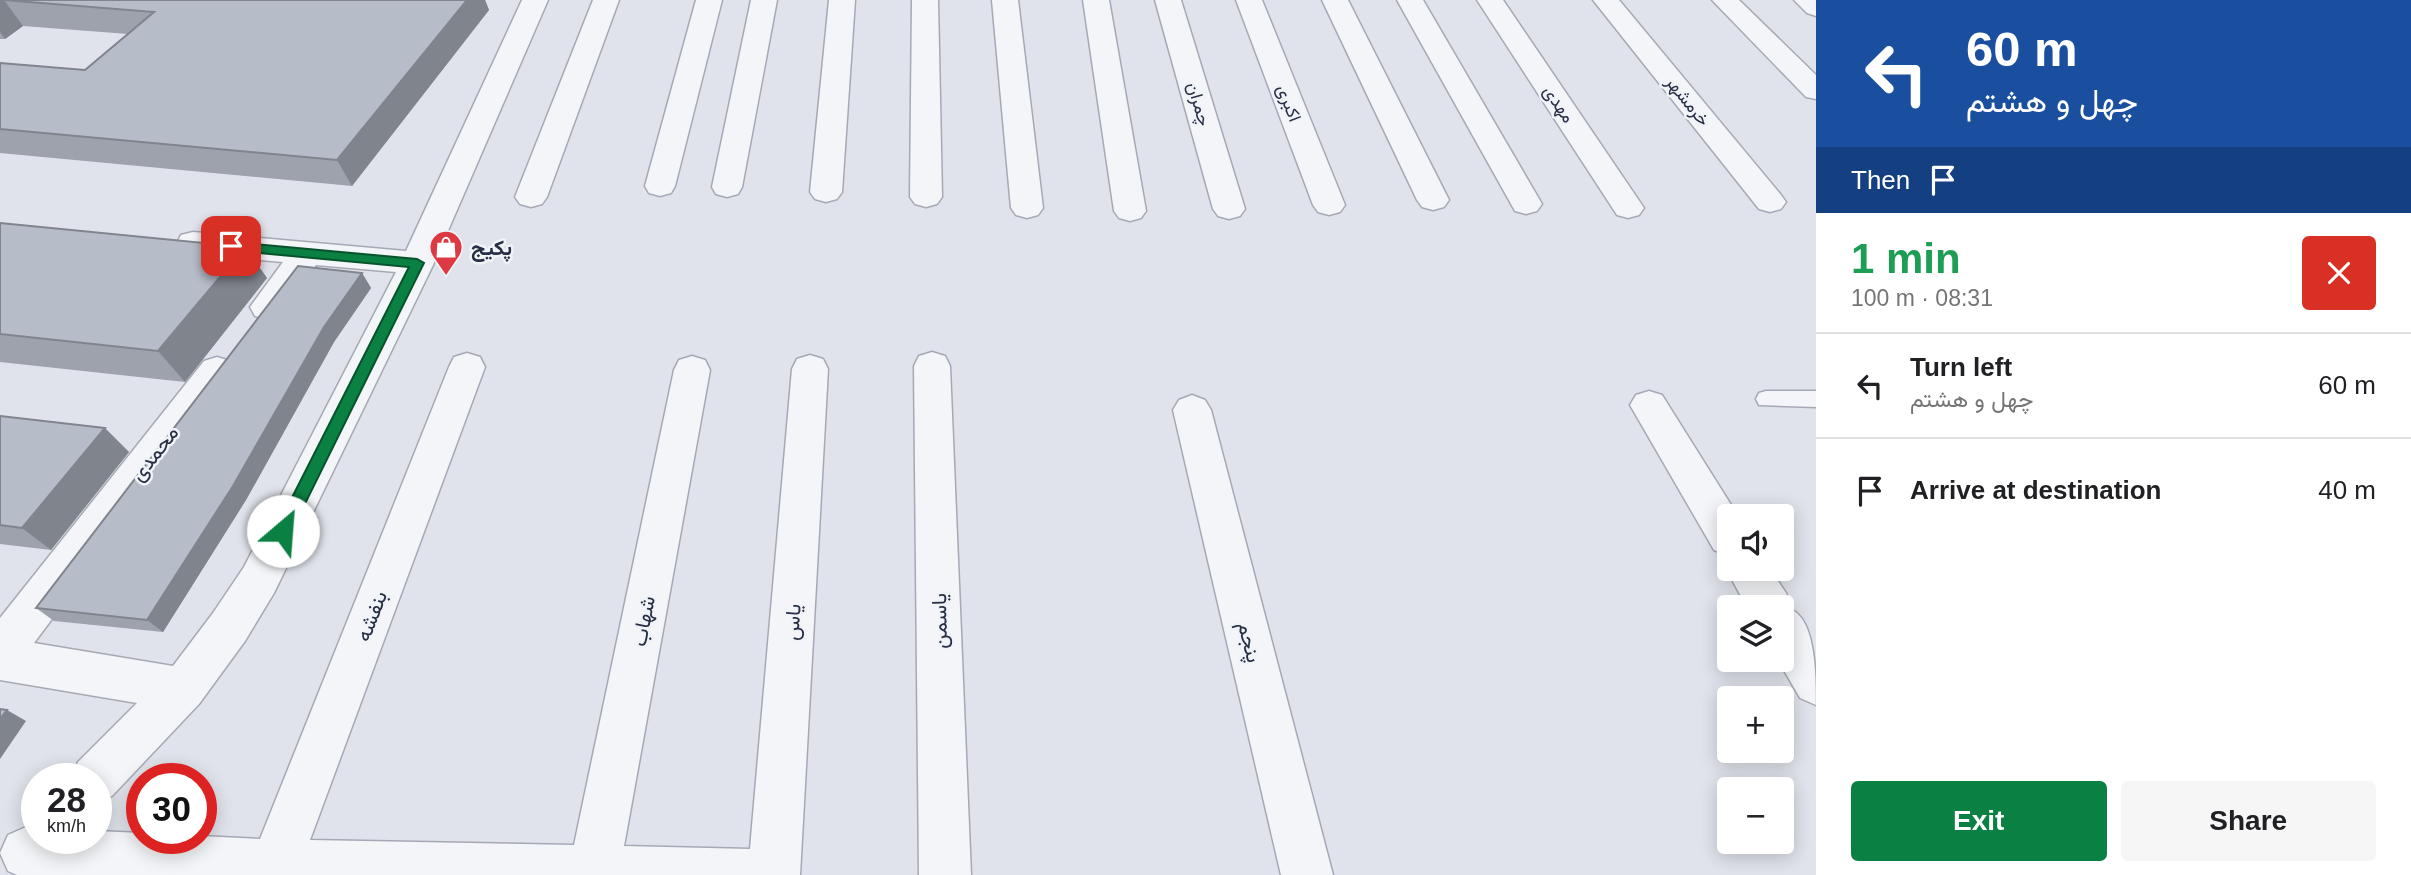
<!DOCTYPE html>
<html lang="en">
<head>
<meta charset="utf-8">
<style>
  :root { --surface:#fff; --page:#f6f6f6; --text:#202124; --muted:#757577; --line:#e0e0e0; --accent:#0b8043 }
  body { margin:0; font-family:Helvetica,Vazirmatn,sans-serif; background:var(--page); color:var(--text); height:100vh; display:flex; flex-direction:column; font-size:26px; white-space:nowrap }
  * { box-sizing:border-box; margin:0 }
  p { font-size:23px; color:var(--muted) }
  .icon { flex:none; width:38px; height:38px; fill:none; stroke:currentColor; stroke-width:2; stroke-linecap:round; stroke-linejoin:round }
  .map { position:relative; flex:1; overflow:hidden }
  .side { display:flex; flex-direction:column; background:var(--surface); width:595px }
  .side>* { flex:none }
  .hud { background:#1a4fa0; color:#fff; overflow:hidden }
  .tools { position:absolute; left:1717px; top:504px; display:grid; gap:14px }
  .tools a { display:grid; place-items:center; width:77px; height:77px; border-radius:7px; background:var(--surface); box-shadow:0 4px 18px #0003; font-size:35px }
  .speed { position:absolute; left:21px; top:763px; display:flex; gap:14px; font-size:35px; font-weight:700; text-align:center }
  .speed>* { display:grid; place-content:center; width:91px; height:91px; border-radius:50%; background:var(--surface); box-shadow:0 4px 18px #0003; line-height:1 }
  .speed small { font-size:18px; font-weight:400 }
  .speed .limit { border:10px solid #d22; background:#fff; color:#111 }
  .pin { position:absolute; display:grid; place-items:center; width:60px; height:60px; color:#fff; margin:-30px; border-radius:14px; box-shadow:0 4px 10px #0006 }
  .me { position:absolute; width:77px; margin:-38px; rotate:27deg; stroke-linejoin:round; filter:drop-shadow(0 0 5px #0008) }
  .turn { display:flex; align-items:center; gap:24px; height:147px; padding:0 35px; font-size:32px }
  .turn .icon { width:91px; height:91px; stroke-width:2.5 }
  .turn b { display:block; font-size:49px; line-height:60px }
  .then { display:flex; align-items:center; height:66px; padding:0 35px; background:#0003; gap:14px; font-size:26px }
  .round { display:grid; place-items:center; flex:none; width:74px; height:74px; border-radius:7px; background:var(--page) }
  .head { display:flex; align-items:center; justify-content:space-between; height:119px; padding:0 35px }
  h1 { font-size:42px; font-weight:600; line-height:52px; color:#1e9e55 }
  .primary-button { display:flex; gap:14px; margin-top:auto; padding:14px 35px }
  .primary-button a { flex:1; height:80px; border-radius:7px; background:var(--accent); color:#fff; font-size:28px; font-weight:600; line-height:80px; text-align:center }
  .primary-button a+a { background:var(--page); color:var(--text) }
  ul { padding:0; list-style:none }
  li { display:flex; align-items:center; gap:21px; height:105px; padding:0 35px; border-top:2px solid var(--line) }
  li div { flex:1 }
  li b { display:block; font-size:26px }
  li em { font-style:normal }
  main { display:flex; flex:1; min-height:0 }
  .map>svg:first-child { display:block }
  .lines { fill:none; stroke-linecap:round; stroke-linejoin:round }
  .lane-casing { stroke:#a5a9b6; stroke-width:3 }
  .street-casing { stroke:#a5a9b6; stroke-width:3 }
  .lane { fill:#f4f5f8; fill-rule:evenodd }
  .street { fill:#f4f5f8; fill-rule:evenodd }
  .wall { fill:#9da2ad }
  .shaded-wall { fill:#80848d }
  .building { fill:#b7bcc9; stroke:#80848d; stroke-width:2 }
  .route { fill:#0b8043; stroke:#07532c; stroke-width:2 }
  .labels { text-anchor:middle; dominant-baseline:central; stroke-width:5; stroke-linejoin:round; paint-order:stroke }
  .far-street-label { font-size:18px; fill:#272f44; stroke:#f0f3f8 }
  .poi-label { font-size:21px; font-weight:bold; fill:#272f44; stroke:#f0f3f8; text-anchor:start }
  .street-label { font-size:21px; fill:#272f44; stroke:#f0f3f8 }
</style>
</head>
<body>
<main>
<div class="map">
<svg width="1816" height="875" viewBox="0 0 1816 875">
  <rect width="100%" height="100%" fill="#e0e3eb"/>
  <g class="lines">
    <defs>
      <polygon id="lane" points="1766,391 1816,391 1816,407 1759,405 1756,399 1759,393"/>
      <g id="street">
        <polygon points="522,0 548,0 434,263 274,593 245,641 199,704 112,796 96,803 96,779 71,779 78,762 137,703 0,680 0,618 204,361 217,357 230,361 235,371 230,381 34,643 173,666 213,613 244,567 396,272 316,265 279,316 267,319 255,316 250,307 283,262 193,254 181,251 177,243 181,235 193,232 406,251"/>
        <polygon points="593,0 619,0 547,197 542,204 531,207 520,204 515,197"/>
        <polygon points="696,0 722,0 675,186 671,193 660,196 649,193 645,186"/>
        <polygon points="751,0 777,0 742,187 738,194 727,197 716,194 712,187"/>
        <polygon points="829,0 855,0 842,192 837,199 826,202 815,199 810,192"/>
        <polygon points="912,0 938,0 942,197 937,204 926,207 915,204 910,197"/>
        <polygon points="992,0 1018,0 1043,208 1038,215 1027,218 1016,215 1011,208"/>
        <polygon points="1083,0 1109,0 1146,211 1141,218 1130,221 1119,218 1114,211"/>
        <polygon points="1155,0 1181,0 1245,209 1240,216 1229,219 1218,216 1213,209"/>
        <polygon points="1236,0 1262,0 1345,205 1340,212 1329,215 1318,212 1313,205"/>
        <polygon points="1322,0 1348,0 1449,200 1444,207 1433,210 1422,207 1417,200"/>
        <polygon points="1397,0 1423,0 1542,204 1537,211 1526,214 1515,211"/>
        <polygon points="1477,0 1503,0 1644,208 1639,215 1628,218 1617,215"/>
        <polygon points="1593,0 1619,0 1781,195 1786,202 1781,209 1770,212 1759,209"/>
        <polygon points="1712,0 1739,0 1816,75 1816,99 1806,97"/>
        <polygon points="1794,0 1816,0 1816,16 1807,13"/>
        <polygon points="932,352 945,356 950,366 971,875 919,875 914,366 919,356"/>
        <polygon points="467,353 480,357 485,367 310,840 574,845 674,370 679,360 692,356 705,360 710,370 624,846 750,849 792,369 797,359 810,355 823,359 828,369 800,875 17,875 8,871 0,853 8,835 26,827 37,828 37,838 96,838 96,831 142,833 142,838 201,838 201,836 260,839 449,367 454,357"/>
        <polygon points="1649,391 1662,395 1738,516 1729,516 1729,556 1714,550 1630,405 1636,395"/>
        <polygon points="1192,395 1205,400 1211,410 1333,875 1281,875 1173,410 1179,400"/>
        <path d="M 1729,562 L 1729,569 L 1770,569 L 1786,593 L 1792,610 C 1816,621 1816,678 1816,705 L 1800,698 L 1778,660 L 1782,660 L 1782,607 L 1747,607 L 1726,569 Z"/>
      </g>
    </defs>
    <use href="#lane" class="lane-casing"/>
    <use href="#street" class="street-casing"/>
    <use href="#lane" class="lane"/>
    <use href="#street" class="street"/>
  </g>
  <g class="wall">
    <polygon points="0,0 485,0 489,10 352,186 0,153 0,63 85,70 128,34 23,26 5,39 0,39"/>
    <polygon points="0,223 245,247 267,278 185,382 0,362"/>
    <polygon points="362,273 371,288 334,342 246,500 163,632 54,621 36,608"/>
    <polygon points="0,416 129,452 51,550 0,544"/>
  </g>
  <g class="shaded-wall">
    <polygon points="4,0 23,26 5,39 0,32 0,3"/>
    <polygon points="467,0 485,0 489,10 352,186 337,160"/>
    <polygon points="245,247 267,278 185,382 158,351"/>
    <polygon points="362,273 371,288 334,342 246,500 163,632 147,620 324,327"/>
    <polygon points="105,428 129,452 51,550 22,528"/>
    <polygon points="7,710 26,721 0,759 0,719"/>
  </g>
  <g class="building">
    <polygon points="0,0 467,0 337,160 0,129 0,63 85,70 154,12 4,0 0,3"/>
    <polygon points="0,223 245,247 158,351 0,334"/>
    <polygon points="298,266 362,273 324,327 233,486 147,620 36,608"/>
    <polygon points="0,416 105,428 22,528 0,525"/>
    <polygon points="0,709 7,710 0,719"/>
  </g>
  <polygon class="route" points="231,242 417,259 424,263 289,536 283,538 277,536 275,531 409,267 227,250 227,243"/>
  <defs>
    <symbol id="shop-pin" viewBox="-11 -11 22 30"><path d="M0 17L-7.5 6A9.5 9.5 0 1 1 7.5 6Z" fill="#dc3942" stroke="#f0f3f8"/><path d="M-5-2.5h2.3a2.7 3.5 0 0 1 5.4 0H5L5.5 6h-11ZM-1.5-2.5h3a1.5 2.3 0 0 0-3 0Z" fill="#fff"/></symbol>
  </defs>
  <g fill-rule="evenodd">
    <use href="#shop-pin" x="427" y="228" width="38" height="52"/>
  </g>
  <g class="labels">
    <g class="far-street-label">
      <text transform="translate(1688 101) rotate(51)">خرمشهر</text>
      <text transform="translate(1289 103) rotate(69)">اکبری</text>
      <text transform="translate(1199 104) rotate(74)">چمران</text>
      <text transform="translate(1559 104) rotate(56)">مهدی</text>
    </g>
    <g class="poi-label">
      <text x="471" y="247">پکیج</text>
    </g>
    <g class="street-label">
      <text transform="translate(154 453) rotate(-52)">محمدی</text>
      <text transform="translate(371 616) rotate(-69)">بنفشه</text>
      <text transform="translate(643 621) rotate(-79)">شهاب</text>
      <text transform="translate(939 621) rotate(-91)">یاسمن</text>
      <text transform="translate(792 622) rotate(-86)">یاس</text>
      <text transform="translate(1250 642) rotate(76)">پنجم</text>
    </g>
  </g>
</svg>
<div class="tools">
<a><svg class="icon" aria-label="sound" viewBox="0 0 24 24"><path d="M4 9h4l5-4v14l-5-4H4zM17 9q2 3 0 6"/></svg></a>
<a><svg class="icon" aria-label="layers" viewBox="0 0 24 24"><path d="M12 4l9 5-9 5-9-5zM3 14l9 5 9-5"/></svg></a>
<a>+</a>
<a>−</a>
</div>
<div class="speed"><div>28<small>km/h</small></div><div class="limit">30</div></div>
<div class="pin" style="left:231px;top:246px;background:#d93025"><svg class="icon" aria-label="arrive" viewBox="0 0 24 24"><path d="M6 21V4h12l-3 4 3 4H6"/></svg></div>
<svg class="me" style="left:283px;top:531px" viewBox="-20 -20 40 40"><circle r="19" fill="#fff"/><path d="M0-13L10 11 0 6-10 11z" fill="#0b8043"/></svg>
</div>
<section class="side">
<div class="hud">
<div class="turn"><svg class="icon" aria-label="left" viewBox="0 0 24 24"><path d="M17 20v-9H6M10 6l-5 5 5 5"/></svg><div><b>60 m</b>چهل و هشتم</div></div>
<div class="then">Then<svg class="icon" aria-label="arrive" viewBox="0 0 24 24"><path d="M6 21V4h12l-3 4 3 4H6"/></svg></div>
</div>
<div class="head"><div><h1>1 min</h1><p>100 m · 08:31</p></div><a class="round" style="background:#d93025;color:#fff"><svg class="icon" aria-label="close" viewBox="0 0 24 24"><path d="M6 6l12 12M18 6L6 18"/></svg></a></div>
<ul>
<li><svg class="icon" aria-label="left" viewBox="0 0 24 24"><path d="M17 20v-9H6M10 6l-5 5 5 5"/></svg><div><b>Turn left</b><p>چهل و هشتم</p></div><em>60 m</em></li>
<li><svg class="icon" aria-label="arrive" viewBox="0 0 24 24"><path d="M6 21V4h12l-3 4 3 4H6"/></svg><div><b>Arrive at destination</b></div><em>40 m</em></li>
</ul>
<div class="primary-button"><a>Exit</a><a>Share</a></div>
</section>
</main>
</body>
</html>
